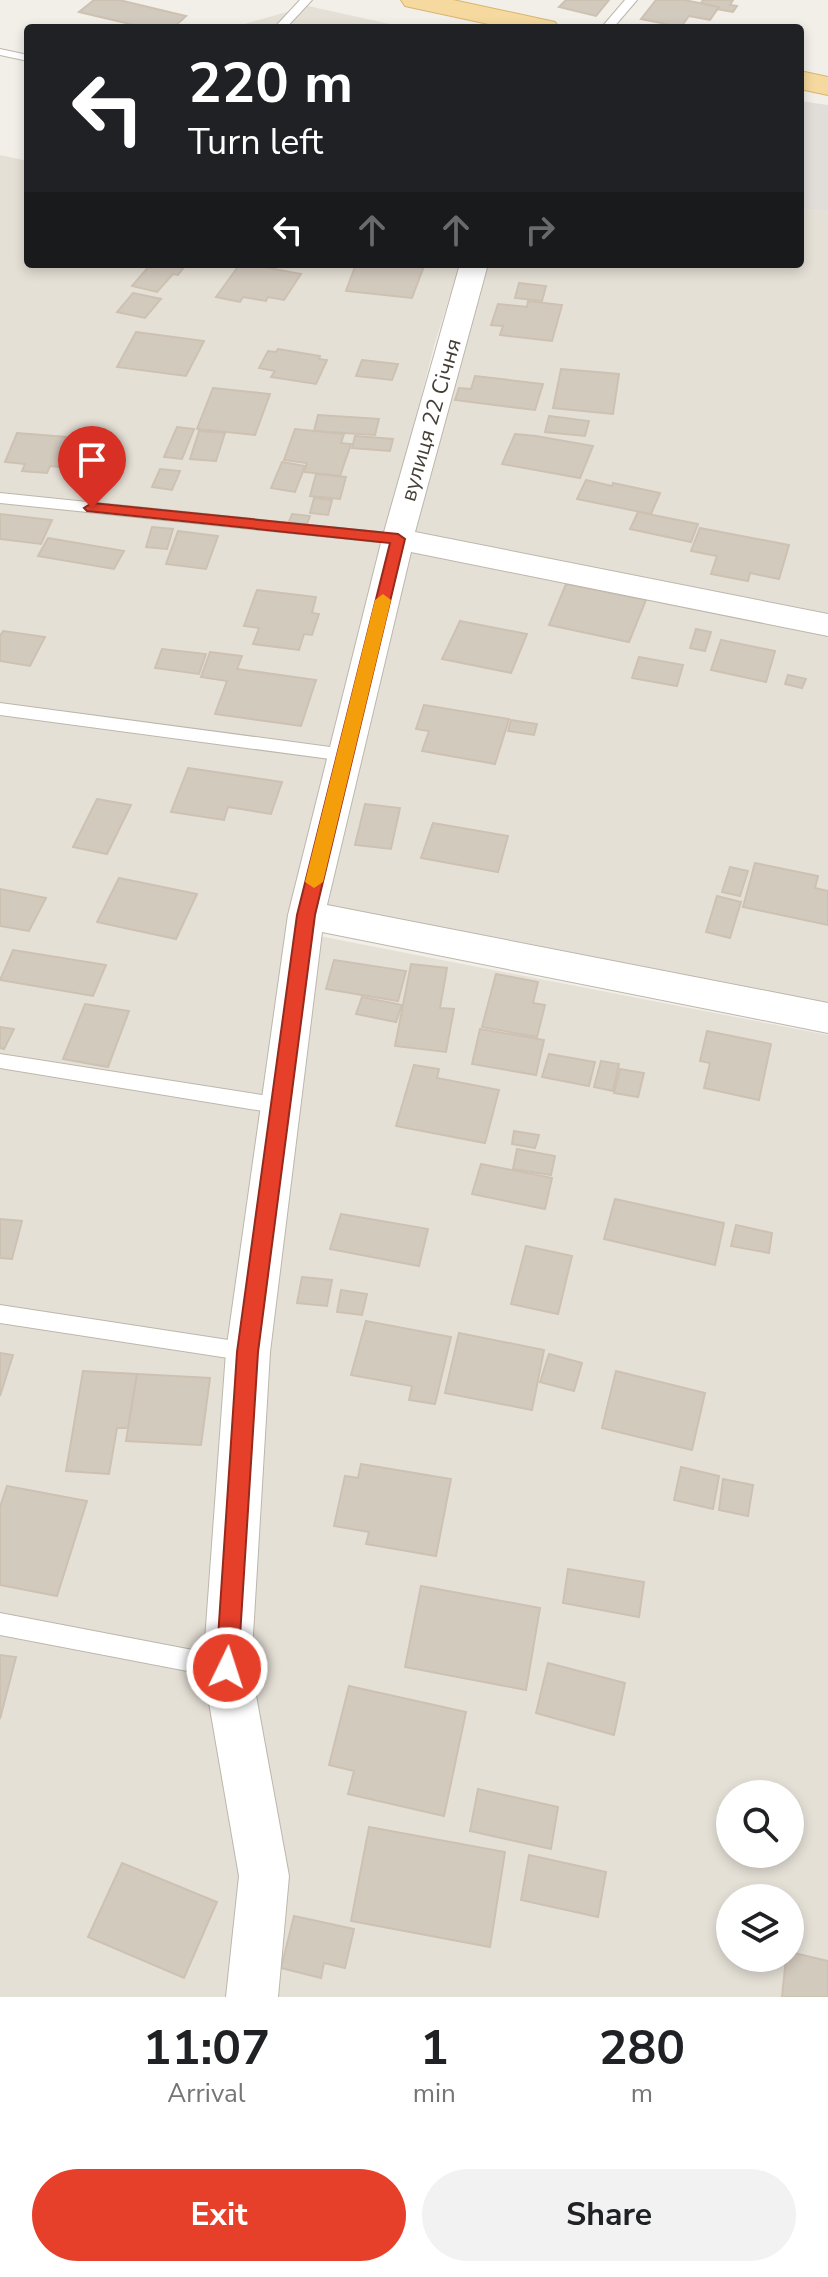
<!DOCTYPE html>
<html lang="en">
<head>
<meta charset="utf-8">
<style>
  :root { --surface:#fff; --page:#f2f2f2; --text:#202124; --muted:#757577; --accent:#e6402b }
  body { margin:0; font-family:"Nunito Sans",sans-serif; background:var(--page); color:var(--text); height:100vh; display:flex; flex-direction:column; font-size:30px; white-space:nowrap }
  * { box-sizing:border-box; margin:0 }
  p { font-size:26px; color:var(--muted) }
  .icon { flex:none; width:44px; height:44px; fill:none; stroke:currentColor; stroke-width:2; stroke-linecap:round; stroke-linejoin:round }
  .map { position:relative; height:1997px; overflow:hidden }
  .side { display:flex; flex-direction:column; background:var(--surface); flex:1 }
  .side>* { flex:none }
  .guide { position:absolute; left:24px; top:24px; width:780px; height:244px; border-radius:8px; box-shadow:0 4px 12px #0003; background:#202124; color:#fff; overflow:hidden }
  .controls { position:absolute; left:716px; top:1780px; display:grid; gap:16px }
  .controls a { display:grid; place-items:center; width:88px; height:88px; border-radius:50%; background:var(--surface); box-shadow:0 4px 12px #0003; font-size:40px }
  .pin { position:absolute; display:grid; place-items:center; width:68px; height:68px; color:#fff; margin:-82px -34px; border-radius:50% 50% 50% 0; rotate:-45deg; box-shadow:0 0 8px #0007 }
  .pin .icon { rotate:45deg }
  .me { position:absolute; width:88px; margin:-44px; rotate:4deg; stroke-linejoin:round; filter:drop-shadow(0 0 6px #0008) }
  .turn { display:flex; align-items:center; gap:28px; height:168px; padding:0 32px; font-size:36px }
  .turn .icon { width:104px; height:104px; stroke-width:2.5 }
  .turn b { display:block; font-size:56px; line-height:68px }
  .lanes { display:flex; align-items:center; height:76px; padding:0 32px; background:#0003; justify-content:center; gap:40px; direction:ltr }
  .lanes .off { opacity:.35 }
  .eta { display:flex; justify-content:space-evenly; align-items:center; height:136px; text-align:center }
  .eta b { font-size:48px; font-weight:700; line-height:56px }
  .button { display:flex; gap:16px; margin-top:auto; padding:16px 32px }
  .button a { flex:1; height:92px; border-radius:48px; background:var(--accent); color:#fff; font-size:32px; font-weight:700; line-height:92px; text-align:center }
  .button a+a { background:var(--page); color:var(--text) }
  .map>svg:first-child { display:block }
  .residential { fill:#e5e0d6; fill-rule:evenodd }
  .industrial { fill:#e1ddd9 }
  .building { fill:#d3cabe; stroke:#cdc1b2; stroke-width:2 }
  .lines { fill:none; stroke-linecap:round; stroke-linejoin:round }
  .lane-casing { stroke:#bdb6ab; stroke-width:2 }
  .street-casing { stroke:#bdb6ab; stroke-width:2 }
  .primary-casing { stroke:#d8b56f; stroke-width:2 }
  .lane { fill:#fff; fill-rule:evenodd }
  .street { fill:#fff; fill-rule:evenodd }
  .primary { fill:#f5d99e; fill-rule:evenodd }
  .route { fill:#e6402b; stroke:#962a1c; stroke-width:2 }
  .slow { fill:#f59e0b }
  .labels { text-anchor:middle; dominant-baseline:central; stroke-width:7; stroke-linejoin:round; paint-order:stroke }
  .street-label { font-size:22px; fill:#453f37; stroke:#fff }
</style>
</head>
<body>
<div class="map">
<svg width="828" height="1997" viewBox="0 0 828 1997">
  <rect width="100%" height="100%" fill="#f2eee8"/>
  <g class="residential">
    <polygon points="308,6 408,28 240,28 244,24"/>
    <polygon points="0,155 28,161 28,264 460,264 434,346 336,735 250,1251 208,1598 242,1892 247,1997 0,1997"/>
    <polygon points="800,208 828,212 828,1011 322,909 479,264 800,264"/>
    <path d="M 314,935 L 828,1035 L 828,1997 L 279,1997 L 283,1886 L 242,1681 L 259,1451 ZM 730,1794 L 790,1794 L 790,1854 L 730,1854 ZM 730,1898 L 790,1898 L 790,1958 L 730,1958 Z"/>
  </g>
  <polygon class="industrial" points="800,101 828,105 828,212 800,208"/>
  <g class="building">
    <polygon points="94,0 119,0 186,16 173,28 147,28 79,12"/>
    <polygon points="566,0 609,0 596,16 559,7"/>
    <polygon points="656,0 684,0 719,7 710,20 689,16 681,27 641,19"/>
    <polygon points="703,0 733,0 730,5 737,6 733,12 717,9 719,7 701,3"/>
    <polygon points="151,264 181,264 184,267 178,275 173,274 157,292 132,286"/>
    <polygon points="240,264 247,264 301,274 284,300 268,297 266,301 243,297 240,302 216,297"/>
    <polygon points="356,264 407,264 424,266 412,298 346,291"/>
    <polygon points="519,283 546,286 542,301 515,298"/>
    <polygon points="133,293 161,299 145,318 117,312"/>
    <polygon points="528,301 562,305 552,341 500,335 503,326 491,325 498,304 527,307"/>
    <polygon points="136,332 204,341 186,376 117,367"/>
    <polygon points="278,349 320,356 319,359 327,360 316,384 271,377 275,371 259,368 268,351 276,352"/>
    <polygon points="362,360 398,364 392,380 356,376"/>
    <polygon points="561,369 619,374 613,414 553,408"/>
    <polygon points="475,376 543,384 535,410 455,400 459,388 471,389"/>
    <polygon points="213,388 270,394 255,435 197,429"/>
    <polygon points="318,415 379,419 375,435 314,431"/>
    <polygon points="549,416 589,421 585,436 545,432"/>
    <polygon points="177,427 194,429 182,459 164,457"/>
    <polygon points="295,429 344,434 341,443 351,444 340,476 304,472 307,463 284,460"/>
    <polygon points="199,431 225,433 216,461 190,459"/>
    <polygon points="17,433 66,437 62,448 98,451 91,470 50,466 47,473 22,471 25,464 5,462"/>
    <polygon points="515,434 536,436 593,446 580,478 502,464"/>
    <polygon points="355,436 393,439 390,451 352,448"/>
    <polygon points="282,462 305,466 295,492 271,488"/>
    <polygon points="160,469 180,471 172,490 152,487"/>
    <polygon points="316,474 346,477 340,499 310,496"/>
    <polygon points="586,480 612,486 613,483 660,493 651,514 577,499"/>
    <polygon points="314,498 332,500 328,515 310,513"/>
    <polygon points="638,512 698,524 691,542 630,529"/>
    <polygon points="0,514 52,520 41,544 0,539"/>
    <polygon points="292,514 310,516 307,524 289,522"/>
    <polygon points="152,527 173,529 167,549 146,547"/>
    <polygon points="700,528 789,545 779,579 750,573 748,581 711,574 717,556 691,551"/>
    <polygon points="178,531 218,536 206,569 166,564"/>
    <polygon points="48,538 124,551 114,569 38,556"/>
    <polygon points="566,584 646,600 629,642 549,625"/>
    <polygon points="257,590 316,597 312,613 319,614 312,635 304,634 299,650 253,644 259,628 244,626"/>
    <polygon points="460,621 527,634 511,673 442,659"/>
    <polygon points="696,629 711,632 705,651 690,648"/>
    <polygon points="3,631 45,637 30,666 0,661 0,636"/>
    <polygon points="721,640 775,651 766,682 711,670"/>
    <polygon points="162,649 206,654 199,674 155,668"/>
    <polygon points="210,652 242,656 237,669 316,680 301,726 215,714 227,681 201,677"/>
    <polygon points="639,657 683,665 677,686 632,678"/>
    <polygon points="788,675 806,679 802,688 785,684"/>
    <polygon points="424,705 509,719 495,764 422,751 429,731 416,729"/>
    <polygon points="511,720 537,724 534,735 508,731"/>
    <polygon points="188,768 282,782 271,814 228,807 224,820 171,812"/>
    <polygon points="97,799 131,805 107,854 73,847"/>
    <polygon points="365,804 400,808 391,849 355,845"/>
    <polygon points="433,823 508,836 498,872 421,858"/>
    <polygon points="755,863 818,876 815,888 828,891 828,925 743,907"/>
    <polygon points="730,867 748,871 740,896 722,892"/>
    <polygon points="119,878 197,894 176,939 97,922"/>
    <polygon points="0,889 46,898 29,931 0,926"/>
    <polygon points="717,896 741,902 730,938 706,932"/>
    <polygon points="13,950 106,965 93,996 0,980"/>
    <polygon points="334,960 406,971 398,1001 326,989"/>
    <polygon points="411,964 447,968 440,1008 454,1009 446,1052 395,1046"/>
    <polygon points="496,974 538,982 533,1003 545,1005 537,1037 482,1027"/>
    <polygon points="362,997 402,1005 396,1022 356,1014"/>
    <polygon points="85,1004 129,1011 108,1067 63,1059"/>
    <polygon points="0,1027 14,1029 4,1049 0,1048"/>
    <polygon points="480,1029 544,1040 536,1075 472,1064"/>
    <polygon points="707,1031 771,1044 759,1100 704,1088 710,1063 700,1061"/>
    <polygon points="549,1054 595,1062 589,1086 542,1077"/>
    <polygon points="601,1061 619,1064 613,1091 594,1087"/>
    <polygon points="414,1065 439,1069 437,1078 499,1090 485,1143 396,1126"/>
    <polygon points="620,1069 644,1073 638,1097 614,1093"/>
    <polygon points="514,1131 539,1135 535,1148 512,1144"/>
    <polygon points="517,1149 555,1156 551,1175 513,1169"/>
    <polygon points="481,1164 552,1178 545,1209 472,1194"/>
    <polygon points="615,1199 724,1223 715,1265 604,1239"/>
    <polygon points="341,1214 428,1229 419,1266 330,1249"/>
    <polygon points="0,1219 22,1221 12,1259 0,1258"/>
    <polygon points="736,1225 772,1233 769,1253 731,1246"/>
    <polygon points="526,1246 572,1256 558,1314 511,1304"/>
    <polygon points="302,1277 332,1280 327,1306 297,1303"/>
    <polygon points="341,1290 367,1294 362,1315 337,1312"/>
    <polygon points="366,1321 451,1337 435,1404 409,1400 412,1386 351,1375"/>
    <polygon points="459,1333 544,1350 532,1410 445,1393"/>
    <polygon points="0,1353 13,1355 0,1396"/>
    <polygon points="549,1354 582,1363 574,1391 540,1382"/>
    <polygon points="83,1371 137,1374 128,1428 117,1428 109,1474 66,1471"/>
    <polygon points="616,1371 705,1393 692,1450 602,1428"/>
    <polygon points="137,1374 210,1378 201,1445 126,1441"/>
    <polygon points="361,1464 451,1479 436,1556 366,1544 369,1532 334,1526 345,1476 358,1478"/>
    <polygon points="681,1467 719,1476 713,1509 674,1500"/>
    <polygon points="723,1479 753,1485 748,1516 719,1510"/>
    <polygon points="7,1486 87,1501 57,1596 0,1585 0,1507"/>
    <polygon points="568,1569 644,1582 639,1617 563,1603"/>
    <polygon points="421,1586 540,1608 526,1690 405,1667"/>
    <polygon points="0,1655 16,1657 0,1719"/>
    <polygon points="548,1663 625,1683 614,1735 536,1713"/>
    <polygon points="349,1686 466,1712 444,1816 348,1794 354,1771 329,1765"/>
    <polygon points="478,1789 558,1807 551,1849 470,1831"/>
    <polygon points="369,1827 505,1852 490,1947 351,1921"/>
    <polygon points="529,1855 606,1872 598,1917 521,1900"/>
    <polygon points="122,1863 217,1902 184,1978 88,1937"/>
    <polygon points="294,1916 354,1929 345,1968 324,1963 321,1978 281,1968"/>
    <polygon points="790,1952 828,1961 828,1997 782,1997 786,1958 790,1958"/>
  </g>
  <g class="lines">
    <defs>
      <g id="lane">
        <polygon points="300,0 312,0 286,28 274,28"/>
        <polygon points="625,0 637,0 613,28 601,28"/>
        <polygon points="0,49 28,55 28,61 0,55"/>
        <polygon points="0,493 398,534 405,539 398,544 0,503"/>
        <polygon points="0,703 345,749 353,755 345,761 0,715"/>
        <polygon points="0,1054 281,1098 288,1101 290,1106 288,1111 281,1114 0,1068"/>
        <polygon points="0,1305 248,1343 255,1346 258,1352 255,1358 248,1361 0,1323"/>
        <polygon points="0,1613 224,1656 232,1659 235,1667 232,1675 224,1678 0,1635"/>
      </g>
      <polygon id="street" points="460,264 488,264 415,532 828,614 828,636 411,552 327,905 828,1003 828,1033 322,932 270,1352 251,1668 289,1876 278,1997 226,1997 239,1876 203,1668 226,1352 288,915 382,539"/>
      <g id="primary">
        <polygon points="401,0 453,0 555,22 559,28 507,28 405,6"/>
        <polygon points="800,71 828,77 828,95 800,89"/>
      </g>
    </defs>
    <use href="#lane" class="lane-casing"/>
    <use href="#street" class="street-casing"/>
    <use href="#primary" class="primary-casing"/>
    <use href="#lane" class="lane"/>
    <use href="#street" class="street"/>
    <use href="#primary" class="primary"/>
  </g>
  <polygon class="route" points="92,503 398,534 405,539 315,915 258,1352 238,1668 235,1676 227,1679 219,1676 216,1668 237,1352 297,915 390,543 87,511 84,508"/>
  <polygon class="slow" points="383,594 391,600 323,882 314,888 305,882 375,600"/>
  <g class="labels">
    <g class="street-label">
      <text transform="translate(431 420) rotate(-74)">вулиця 22 Січня</text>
    </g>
  </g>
</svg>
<div class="controls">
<a><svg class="icon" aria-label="search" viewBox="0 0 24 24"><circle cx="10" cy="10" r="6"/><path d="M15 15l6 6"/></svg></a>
<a><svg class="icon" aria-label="layers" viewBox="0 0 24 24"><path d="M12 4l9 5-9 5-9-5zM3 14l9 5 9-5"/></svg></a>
</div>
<div class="pin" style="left:92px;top:508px;background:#d93025"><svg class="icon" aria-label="arrive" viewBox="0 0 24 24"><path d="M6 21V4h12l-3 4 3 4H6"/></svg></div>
<svg class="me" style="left:227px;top:1668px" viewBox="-20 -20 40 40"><circle r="17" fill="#e6402b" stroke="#fff" stroke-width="3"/><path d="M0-11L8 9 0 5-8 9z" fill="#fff"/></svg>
<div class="guide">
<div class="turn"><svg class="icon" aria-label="left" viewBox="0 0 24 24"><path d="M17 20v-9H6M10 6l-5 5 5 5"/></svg><div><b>220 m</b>Turn left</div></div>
<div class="lanes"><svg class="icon" aria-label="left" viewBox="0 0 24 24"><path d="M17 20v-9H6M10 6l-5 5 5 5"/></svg><svg class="icon off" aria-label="ahead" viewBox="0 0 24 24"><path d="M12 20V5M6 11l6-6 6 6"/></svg><svg class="icon off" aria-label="ahead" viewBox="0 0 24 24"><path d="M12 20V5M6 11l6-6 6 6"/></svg><svg class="icon off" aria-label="right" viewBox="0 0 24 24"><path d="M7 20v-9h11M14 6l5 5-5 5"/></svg></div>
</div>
</div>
<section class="side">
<div class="eta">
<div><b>11:07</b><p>Arrival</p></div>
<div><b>1</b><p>min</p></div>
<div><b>280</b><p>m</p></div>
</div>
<div class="button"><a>Exit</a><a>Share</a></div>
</section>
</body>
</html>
